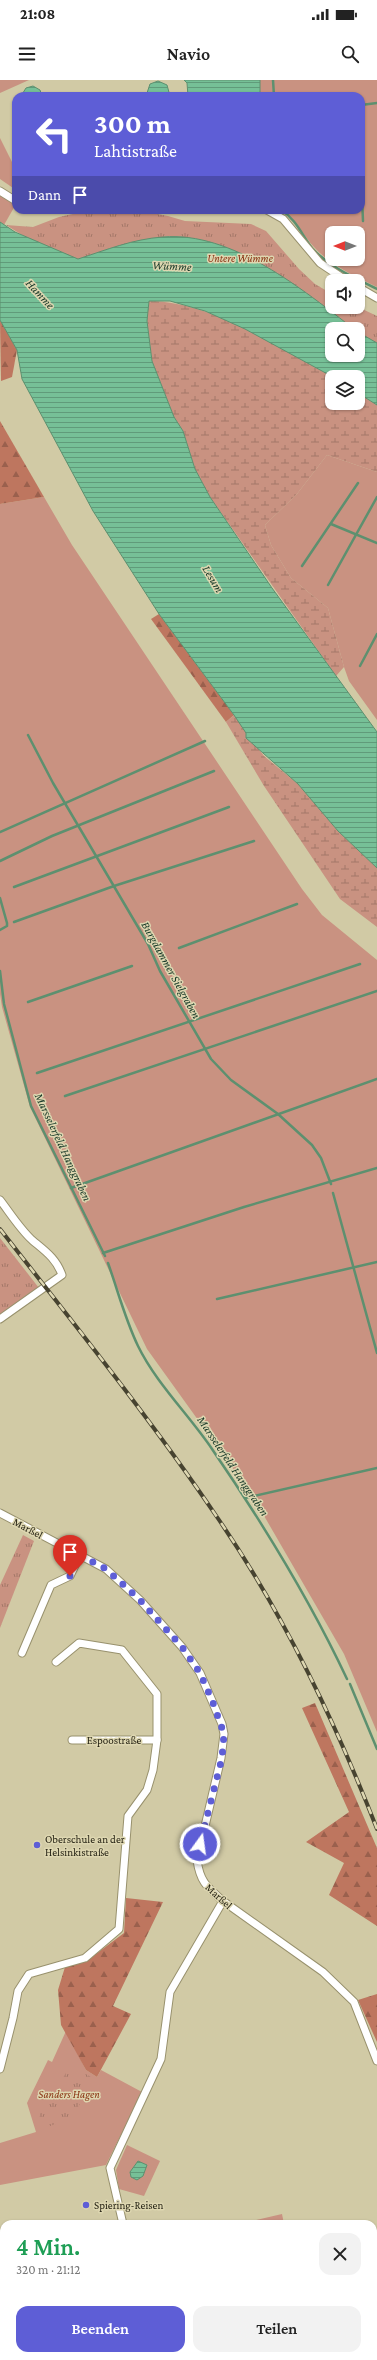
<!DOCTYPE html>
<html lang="de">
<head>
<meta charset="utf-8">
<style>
  :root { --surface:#fff; --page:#f2f2f2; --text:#222; --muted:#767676; --accent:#5e5ed6 }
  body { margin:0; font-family:"Crimson Pro",serif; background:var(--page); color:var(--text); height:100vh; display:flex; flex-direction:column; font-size:15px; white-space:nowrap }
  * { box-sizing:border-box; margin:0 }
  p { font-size:13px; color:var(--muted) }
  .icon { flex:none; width:22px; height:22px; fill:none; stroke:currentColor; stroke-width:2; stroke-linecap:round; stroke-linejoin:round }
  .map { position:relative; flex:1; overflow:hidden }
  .panel { position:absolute; left:0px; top:2140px; width:377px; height:140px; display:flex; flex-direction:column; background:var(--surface); border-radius:12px 12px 0 0; box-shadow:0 1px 3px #0004 }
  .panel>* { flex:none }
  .hud { position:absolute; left:12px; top:12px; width:353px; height:122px; border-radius:12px; box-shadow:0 1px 3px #0004; background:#5e5ed6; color:#fff; overflow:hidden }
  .needle { width:26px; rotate:270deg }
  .controls { position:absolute; left:325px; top:146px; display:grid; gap:8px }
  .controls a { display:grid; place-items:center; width:40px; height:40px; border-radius:8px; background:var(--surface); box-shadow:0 1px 3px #0004; font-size:20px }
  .pin { position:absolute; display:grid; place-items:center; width:34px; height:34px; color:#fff; margin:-41px -17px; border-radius:50% 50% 50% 0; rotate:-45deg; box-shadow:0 0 4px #0007 }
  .pin .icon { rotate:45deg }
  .me { position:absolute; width:44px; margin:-22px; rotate:14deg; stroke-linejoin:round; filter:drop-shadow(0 0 3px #0008) }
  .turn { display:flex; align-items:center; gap:14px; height:84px; padding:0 16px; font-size:18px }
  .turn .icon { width:52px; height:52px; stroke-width:2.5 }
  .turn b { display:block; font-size:28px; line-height:34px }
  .then { display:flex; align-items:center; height:38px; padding:0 16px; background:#0003; gap:8px; font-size:15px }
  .round { display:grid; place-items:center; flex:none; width:42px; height:42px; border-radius:12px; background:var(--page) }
  .head { display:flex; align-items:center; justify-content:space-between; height:68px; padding:0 16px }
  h1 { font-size:24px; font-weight:600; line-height:30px; color:#1e9e55 }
  .button { display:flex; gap:8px; margin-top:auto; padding:8px 16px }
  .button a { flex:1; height:46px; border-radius:12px; background:var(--accent); color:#fff; font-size:16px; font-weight:600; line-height:46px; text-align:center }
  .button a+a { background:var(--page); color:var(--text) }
  .status { display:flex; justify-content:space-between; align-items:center; height:28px; padding:0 20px; background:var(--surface); direction:ltr }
  .status svg { height:11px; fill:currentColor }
  header { display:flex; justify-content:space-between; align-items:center; height:52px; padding:0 16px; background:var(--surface); font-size:18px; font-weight:600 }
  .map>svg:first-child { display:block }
  .green { fill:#c99281; fill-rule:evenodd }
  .forest { fill:url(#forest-firs) }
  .wetland { fill:url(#wetland-marsh) }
  .park { fill:url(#park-tufts) }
  .water { fill:url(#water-rules); stroke:#5d906f }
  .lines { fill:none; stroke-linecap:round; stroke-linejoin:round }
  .stream { stroke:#5d906f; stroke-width:2.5 }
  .street-casing { stroke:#98916d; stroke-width:9 }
  .highway-casing { stroke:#98916d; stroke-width:15 }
  .street { stroke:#fff; stroke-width:7 }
  .highway { stroke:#fff; stroke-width:13 }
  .rail-casing { stroke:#474330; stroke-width:4 }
  .rail { stroke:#ded7b1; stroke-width:2.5; stroke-dasharray:8; stroke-linecap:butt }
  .route { stroke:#5e5ed6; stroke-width:7; stroke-dasharray:0 12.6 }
  .poi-dot { fill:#5e5ed6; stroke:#ded7b1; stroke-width:1.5 }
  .labels { text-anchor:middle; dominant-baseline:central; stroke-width:3; stroke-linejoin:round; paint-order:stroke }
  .park-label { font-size:11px; font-style:italic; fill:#893212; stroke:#ded7b1 }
  .street-label { font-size:11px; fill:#221f11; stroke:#ded7b1 }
  .poi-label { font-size:11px; fill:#221f11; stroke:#ded7b1; text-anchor:start }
  .water-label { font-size:12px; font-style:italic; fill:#173827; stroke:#ded7b1 }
</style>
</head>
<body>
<div class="status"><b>21:08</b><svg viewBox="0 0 49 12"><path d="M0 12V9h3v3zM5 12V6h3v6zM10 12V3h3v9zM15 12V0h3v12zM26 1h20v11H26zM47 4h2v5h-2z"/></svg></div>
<header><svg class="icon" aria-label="menu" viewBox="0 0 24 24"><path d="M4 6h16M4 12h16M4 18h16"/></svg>Navio<svg class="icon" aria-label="search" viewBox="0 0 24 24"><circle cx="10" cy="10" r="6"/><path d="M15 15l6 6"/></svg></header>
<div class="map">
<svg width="377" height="2280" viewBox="0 0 377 2280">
  <defs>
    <pattern id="forest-firs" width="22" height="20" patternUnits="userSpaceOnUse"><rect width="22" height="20" fill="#be765f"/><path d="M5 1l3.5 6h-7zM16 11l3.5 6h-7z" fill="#9a604d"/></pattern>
    <pattern id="wetland-marsh" width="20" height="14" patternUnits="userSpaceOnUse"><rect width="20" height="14" fill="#c99281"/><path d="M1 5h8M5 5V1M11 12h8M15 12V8" fill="none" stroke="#a37768"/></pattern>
    <pattern id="park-tufts" width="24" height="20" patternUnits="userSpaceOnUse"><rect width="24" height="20" fill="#c99281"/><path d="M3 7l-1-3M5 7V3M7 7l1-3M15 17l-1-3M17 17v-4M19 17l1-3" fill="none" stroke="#a37768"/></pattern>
    <pattern id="water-rules" width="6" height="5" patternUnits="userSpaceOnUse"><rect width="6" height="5" fill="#76c097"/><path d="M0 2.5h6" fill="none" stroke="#609b7a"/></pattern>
  </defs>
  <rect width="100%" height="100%" fill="#d1caa5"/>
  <g class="green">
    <polygon points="0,0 29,0 0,13"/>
    <path d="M 260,0 L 377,0 L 377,207 C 355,196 331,186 314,167 C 303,155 296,140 282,130 L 361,130 L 361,16 L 260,16 ZM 332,153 L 358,153 L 358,179 L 332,179 Z"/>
    <polygon points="0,58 13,84 16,83 16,110 0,99"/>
    <polygon points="0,114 16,124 4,145 0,142"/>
    <polygon points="327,375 377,392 377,640 349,601 344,587 328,528 291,498 271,465 265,445 297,414"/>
    <polygon points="44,417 72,465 302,809 322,835 377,880 377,1652 344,1574 252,1415 147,1269 30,1027 2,927 0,914 0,424"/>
    <polygon points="66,1951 86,1990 97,1997 101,1990 142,2012 106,2085 0,2105 0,2063 36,2052 27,2023 48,1980 52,1982"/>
    <polygon points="127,2065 160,2081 144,2116 119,2109 116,2090"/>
    <polygon points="282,2134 284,2144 239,2144"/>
  </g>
  <g class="forest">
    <polygon points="0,240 17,270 12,297 1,301"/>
    <polygon points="0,341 44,417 0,424"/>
    <polygon points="159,534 234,635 226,642 151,539"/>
    <polygon points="315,1623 377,1768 377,1846 329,1815 344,1783 306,1762 349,1732 302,1628"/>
    <polygon points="126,1818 163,1822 113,1926 131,1934 97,1997 86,1990 61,1945 58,1910 65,1887 88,1880 124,1853"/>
    <polygon points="377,1914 377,1962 358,1920"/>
    <polygon points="0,2263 4,2264 4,2276 60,2276 44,2280 0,2280"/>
    <polygon points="206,2276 250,2276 234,2280 191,2280"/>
    <polygon points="268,2276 357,2276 357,2280 269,2280"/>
  </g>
  <g class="wetland">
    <path d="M 149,221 C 215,222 275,267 332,296 L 332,323 L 358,323 L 358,313 L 377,325 L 377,392 L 327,375 L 297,414 L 265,445 L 271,465 L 291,498 L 328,528 L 344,587 L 336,596 L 210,417 L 195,389 L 183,351 L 174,337 L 152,281 L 147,240 Z"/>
    <polygon points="234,635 264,676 298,704 338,751 377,788 377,847 340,819 264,706 226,642"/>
  </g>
  <g class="park">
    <polygon points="91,130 135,130 168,136 185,141 251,144 266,151 299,189 315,204 332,214 332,227 358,227 377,236 377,297 358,275 358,249 332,249 67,183 6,145 33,147 59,137"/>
    <polygon points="0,1158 39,1208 0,1236"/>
    <polygon points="23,1455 34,1461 0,1548 0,1505"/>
    <polygon points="71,1985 96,2000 70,2039 47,2047 39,2040 40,2034"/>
  </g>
  <g class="water">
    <polygon points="184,0 260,0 260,16 188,16 187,3"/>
    <polygon points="158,1 167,5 170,16 146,16 150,4"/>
    <polygon points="33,6 40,10 42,16 21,16 26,8"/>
    <path d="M 0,142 L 15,152 L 78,179 C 106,170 133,159 163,157 C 232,151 303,210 354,249 L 332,249 L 332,275 L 358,275 L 358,252 L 377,263 L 377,325 L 358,313 L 358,297 L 333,297 L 245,249 L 205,231 L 170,221 L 149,221 L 147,241 L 152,281 L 174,337 L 183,351 L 195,389 L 210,417 L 272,508 L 377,652 L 377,788 L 338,751 L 298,704 L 246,658 L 246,653 L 234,635 L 159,534 L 93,431 L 22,299 L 17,270 L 0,240 Z"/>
    <polygon points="138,2081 147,2085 143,2096 137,2100 131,2097 130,2092"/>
  </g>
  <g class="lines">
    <g class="stream">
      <polyline points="273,0 274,16"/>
      <polyline points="361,25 377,23"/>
      <polyline points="361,92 363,141"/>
      <path d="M 281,130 C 296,139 302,155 312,168 C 329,187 355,198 377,209"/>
      <polyline points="331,444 377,463"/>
      <polyline points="302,486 358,403"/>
      <polyline points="328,505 377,417"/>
      <polyline points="360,586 377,554"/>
      <polyline points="28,655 53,703 148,864 160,891 211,979 231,1000 278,1034 312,1065 321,1078 331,1104"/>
      <polyline points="0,752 205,661"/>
      <polyline points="0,781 52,756 214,691"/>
      <polyline points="14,807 229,727"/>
      <polyline points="0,818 7,843 7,846 0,850"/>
      <polyline points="14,842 114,806 254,761"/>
      <polyline points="179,868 297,824"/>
      <polyline points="0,891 4,924 31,1026 105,1176"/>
      <polyline points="28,922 132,886"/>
      <polyline points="37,993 360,884"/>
      <polyline points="65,1016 377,911"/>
      <polyline points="71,1108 377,999"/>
      <polyline points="333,1113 377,1273"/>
      <polyline points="103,1173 244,1127 377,1088"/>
      <path d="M 108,1183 C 118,1211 125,1239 138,1266 C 156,1303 189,1335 212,1369 C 262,1442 309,1518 347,1599"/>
      <polyline points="217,1219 377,1182"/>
      <polyline points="245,1418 377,1388"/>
      <polyline points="350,1604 377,1669"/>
    </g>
    <defs>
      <g id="street">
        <polyline points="0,111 16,121"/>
        <polyline points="267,130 283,139 320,183 347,201"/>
        <polyline points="358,207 377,218"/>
        <path d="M 0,1120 C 10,1133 20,1149 32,1160 C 45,1171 56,1178 62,1195 L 0,1239"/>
        <path d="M 0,1433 L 106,1489 L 140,1520 L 182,1567 L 200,1593 L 222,1644 L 224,1654 L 221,1678 L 197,1780 C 200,1802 207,1807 223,1821 L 323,1892 L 354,1922 L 377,1981"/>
        <polyline points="22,1573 51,1505 70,1496 80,1475"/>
        <polyline points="72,1660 157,1660"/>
        <polyline points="0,1989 13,1938 18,1911 29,1894 85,1878 119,1849 128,1736 147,1710 153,1690 157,1660 157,1614 122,1570 79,1563 56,1582"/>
        <polyline points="123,2144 110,2088 161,1979 170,1912 223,1821"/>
        <polyline points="0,2195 4,2194"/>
      </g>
      <g id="highway">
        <polyline points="373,2207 377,2206"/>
        <polyline points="373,2226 377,2225"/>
        <polyline points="100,2280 115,2276"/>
        <polyline points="159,2280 175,2276"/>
      </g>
    </defs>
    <use href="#street" class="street-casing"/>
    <use href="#highway" class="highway-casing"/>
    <use href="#street" class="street"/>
    <use href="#highway" class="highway"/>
    <defs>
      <path id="rail" d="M 0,1149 C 74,1244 150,1338 217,1437 C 283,1533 335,1641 377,1749"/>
    </defs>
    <use href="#rail" class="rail-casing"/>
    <use href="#rail" class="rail"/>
  </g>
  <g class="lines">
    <polyline class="route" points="70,1496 80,1475 106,1489 140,1520 182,1567 200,1593 212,1620 224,1654 222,1678 200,1764"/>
  </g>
  <g class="poi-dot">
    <circle cx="37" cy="1765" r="4"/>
    <circle cx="86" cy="2125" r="4"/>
  </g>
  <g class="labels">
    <g class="park-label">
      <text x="240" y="178">Untere Wümme</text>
      <text x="69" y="2014">Sanders Hagen</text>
    </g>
    <g class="street-label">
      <text transform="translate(28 1448) rotate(28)">Marßel</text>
      <text x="114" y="1660">Espoostraße</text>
      <text transform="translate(219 1816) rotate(42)">Marßel</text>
    </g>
    <g class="poi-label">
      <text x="45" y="1759">Oberschule an der<tspan x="45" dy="13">Helsinkistraße</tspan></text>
      <text x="94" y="2125">Spiering-Reisen</text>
    </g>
    <g class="water-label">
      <text transform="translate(172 186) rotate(3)">Wümme</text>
      <text transform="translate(40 214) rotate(47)">Hamme</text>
      <text transform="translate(213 499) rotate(59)">Lesum</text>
      <text transform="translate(171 890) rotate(61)">Burgdammer Sielgraben</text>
      <text transform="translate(63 1067) rotate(65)">Marsselerfeld Hanggraben</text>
      <text transform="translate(233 1386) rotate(56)">Marsselerfeld Hanggraben</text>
    </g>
  </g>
</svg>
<div class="controls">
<a><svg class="needle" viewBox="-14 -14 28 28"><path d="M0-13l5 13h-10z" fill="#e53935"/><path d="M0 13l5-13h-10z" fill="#767676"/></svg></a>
<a><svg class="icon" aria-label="sound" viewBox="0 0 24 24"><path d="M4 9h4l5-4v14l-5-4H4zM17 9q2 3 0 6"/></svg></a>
<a><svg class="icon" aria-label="search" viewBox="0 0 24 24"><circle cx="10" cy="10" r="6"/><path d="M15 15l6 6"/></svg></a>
<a><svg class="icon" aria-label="layers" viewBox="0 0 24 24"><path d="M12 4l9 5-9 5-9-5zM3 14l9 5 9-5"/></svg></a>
</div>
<div class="pin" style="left:70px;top:1496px;background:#d93025"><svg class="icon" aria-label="arrive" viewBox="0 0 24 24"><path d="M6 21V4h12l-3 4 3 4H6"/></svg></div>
<svg class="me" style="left:200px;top:1764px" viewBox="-20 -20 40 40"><circle r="17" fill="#5e5ed6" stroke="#fff" stroke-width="3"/><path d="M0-11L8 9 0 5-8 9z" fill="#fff"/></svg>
<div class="hud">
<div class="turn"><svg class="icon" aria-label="left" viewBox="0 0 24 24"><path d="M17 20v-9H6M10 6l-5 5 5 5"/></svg><div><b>300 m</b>Lahtistraße</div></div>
<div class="then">Dann<svg class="icon" aria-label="arrive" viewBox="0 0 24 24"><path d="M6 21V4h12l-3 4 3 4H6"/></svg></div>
</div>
<section class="panel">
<div class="head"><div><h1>4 Min.</h1><p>320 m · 21:12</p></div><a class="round"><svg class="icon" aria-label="close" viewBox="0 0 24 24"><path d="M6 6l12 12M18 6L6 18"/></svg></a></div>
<div class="button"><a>Beenden</a><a>Teilen</a></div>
</section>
</div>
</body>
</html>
